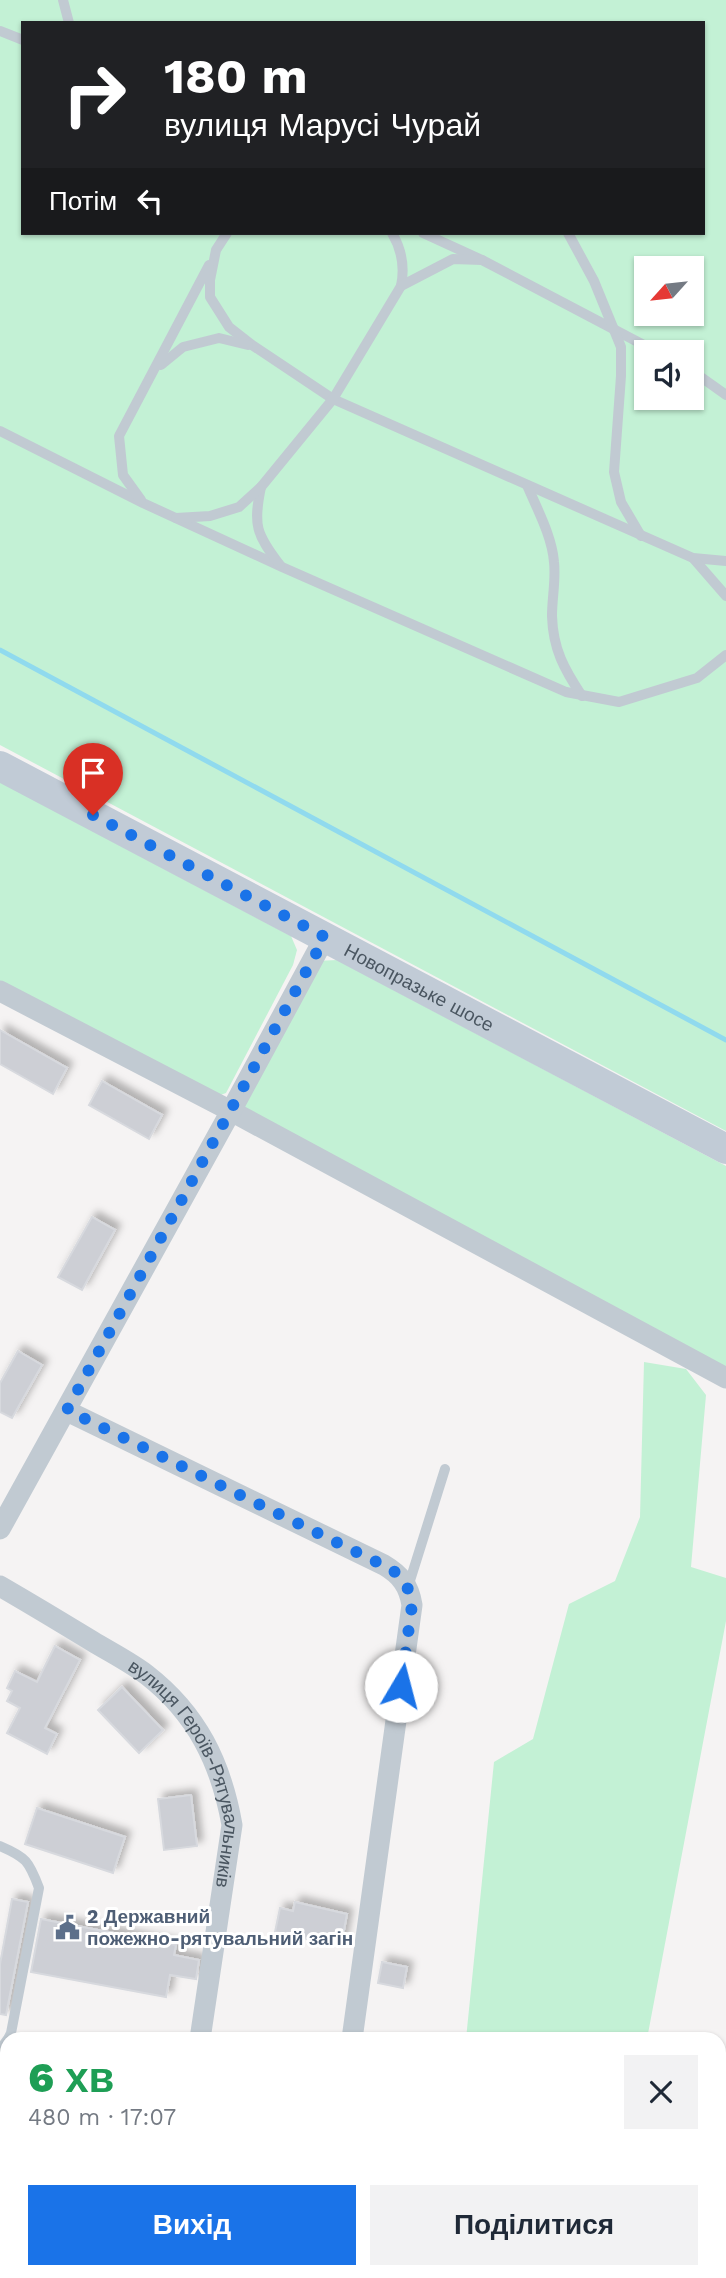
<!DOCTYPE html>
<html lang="uk">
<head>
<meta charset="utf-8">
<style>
  :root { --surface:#fff; --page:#f2f2f3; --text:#1f2937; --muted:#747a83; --accent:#1a73e8 }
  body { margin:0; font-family:"Work Sans",sans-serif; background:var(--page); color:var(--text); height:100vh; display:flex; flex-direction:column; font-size:26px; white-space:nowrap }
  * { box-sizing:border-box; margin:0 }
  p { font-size:23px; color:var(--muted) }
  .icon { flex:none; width:38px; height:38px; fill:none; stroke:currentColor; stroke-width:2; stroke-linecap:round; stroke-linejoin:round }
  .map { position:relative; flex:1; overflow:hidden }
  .side { position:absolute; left:0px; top:2032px; width:726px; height:247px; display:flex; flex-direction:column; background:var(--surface); border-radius:21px 21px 0 0; box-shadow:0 2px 5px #0004 }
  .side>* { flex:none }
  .top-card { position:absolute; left:21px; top:21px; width:684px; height:214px; border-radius:0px; box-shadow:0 2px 5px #0004; background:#202124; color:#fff; overflow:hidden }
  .needle { width:46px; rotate:243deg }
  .buttons { position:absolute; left:634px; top:256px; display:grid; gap:14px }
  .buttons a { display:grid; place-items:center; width:70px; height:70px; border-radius:0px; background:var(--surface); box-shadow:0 2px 5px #0004; font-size:35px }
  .pin { position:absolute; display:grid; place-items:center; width:60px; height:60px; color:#fff; margin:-72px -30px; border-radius:50% 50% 50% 0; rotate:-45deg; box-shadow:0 0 7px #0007 }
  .pin .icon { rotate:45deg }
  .me { position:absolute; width:77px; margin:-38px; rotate:8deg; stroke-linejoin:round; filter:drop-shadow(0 0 5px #0008) }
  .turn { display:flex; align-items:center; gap:24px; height:147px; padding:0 28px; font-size:32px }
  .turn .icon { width:91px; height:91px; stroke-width:2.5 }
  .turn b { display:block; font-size:49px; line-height:60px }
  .then { display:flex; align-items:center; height:66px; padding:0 28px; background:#0003; gap:14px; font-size:26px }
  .round { display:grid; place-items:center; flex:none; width:74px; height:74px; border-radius:0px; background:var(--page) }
  .summary { display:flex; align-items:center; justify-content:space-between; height:119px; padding:0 28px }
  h1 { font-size:42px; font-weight:800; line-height:52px; color:#1e9e55 }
  .primary-button { display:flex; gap:14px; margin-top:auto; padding:14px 28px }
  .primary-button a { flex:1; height:80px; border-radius:0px; background:var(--accent); color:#fff; font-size:28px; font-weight:800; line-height:80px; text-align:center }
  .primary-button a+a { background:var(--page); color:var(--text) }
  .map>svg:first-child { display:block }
  .green { fill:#c3f1d5; fill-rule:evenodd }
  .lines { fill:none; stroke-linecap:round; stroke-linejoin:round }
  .stream { stroke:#90daee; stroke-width:5 }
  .building { fill:#cdcfd5; stroke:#d7d9de; stroke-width:2; filter:url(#shadow) }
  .lane { stroke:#c1cad2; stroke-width:10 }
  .street { stroke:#c1cad2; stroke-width:21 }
  .secondary { stroke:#c1cbd6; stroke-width:30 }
  .route { stroke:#1a73e8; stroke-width:12; stroke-dasharray:0 21.6 }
  .labels { text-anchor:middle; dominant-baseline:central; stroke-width:6; stroke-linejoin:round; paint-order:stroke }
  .street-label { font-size:19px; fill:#4a5661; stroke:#fff }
  .service-label { font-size:19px; font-weight:bold; fill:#4e5e75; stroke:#fff; text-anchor:start }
</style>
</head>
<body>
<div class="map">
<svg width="726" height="2278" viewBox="0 0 726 2278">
  <defs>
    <filter id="shadow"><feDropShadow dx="5.5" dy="-5.5" stdDeviation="3.5" flood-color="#0004"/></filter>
  </defs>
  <rect width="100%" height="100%" fill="#f5f3f3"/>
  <g class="green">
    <path d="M 0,0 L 726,0 L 726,1131 L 0,745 ZM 23,23 L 704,23 L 704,233 L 23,233 ZM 646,268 L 691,268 L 691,313 L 646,313 ZM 646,352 L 691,352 L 691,397 L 646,397 Z"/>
    <polygon points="0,782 291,936 297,950 293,965 226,1093 212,1098 0,986"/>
    <polygon points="337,960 726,1166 726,1371 240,1108 316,961"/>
    <polygon points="644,1362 686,1369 706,1395 691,1567 726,1578 726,1621 647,2039 466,2039 494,1762 533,1739 569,1604 615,1581 640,1517"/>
    <polygon points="460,2272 637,2272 636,2278 459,2278"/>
  </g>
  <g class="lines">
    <polyline class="stream" points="0,650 726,1040"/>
  </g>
  <g class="building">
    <polygon points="0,1030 67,1068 53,1094 0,1064"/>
    <polygon points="102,1081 162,1115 149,1139 89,1105"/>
    <polygon points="92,1217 115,1230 82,1290 58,1277"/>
    <polygon points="18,1351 42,1365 12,1418 0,1412 0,1383"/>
    <polygon points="55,1646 80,1660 45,1728 57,1734 47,1754 7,1733 20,1708 7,1701 12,1691 7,1688 15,1671 37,1682"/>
    <polygon points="122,1687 163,1730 139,1753 98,1710"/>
    <polygon points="191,1795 197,1846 164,1850 158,1799"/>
    <polygon points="37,1808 125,1837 113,1873 25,1844"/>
    <polygon points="12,1899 28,1902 6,2015 0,2014 0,1964"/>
    <polygon points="295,1902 347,1914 341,1946 275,1932 280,1908 293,1911"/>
    <polygon points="41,1919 176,1945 174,1955 199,1960 196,1979 170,1975 166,1997 31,1972"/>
    <polygon points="382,1962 407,1967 403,1988 378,1983"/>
  </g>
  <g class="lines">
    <g class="lane">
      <polyline points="63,0 69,23"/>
      <polyline points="0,31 23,40"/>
      <polyline points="227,233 216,250 210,280 210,297 229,327 252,345 333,399 693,558 726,561"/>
      <path d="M 392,233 C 402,250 405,267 401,286"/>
      <polyline points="423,233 482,260 657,352"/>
      <polyline points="568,233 594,281 621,347 621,376 614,472 621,502 641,536"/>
      <polyline points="161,365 183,347 219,338 248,345"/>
      <polyline points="691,370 726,395"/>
      <polyline points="0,431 143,503 282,567 566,692 619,702 697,678 726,655"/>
      <path d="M 527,485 C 537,509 552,536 554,562 C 556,580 552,598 552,616 C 553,649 564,669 582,696"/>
      <path d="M 261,487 C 253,525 256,534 280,565"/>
      <polyline points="141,500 123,475 119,436 209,265"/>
      <polyline points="176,518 210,516 239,507 261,487 333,399 401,286 453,259 482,260"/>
      <polyline points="693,558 726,596"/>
      <polyline points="408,1587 445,1469"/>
      <path d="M 0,1846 C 26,1857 29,1861 39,1888 L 11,2033 L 8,2039"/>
      <polyline points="0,2050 7,2040"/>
    </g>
    <g class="street">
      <polyline points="0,991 231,1111 726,1378"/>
      <path d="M 67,1411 L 384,1565 C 401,1575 409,1586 412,1605 L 352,2039"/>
      <polyline points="0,1529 231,1111 325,937"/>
      <path id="s1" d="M 0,1586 C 31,1604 61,1622 92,1641 C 110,1652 130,1662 147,1675 C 197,1714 221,1763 232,1825 L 200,2039"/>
      <polyline points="157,2278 159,2272"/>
      <polyline points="302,2278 303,2272"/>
    </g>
    <g class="secondary">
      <path id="s2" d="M 0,766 L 726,1149"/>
      <polyline points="0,2113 7,2114"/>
      <polyline points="719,2205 726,2207"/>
    </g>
  </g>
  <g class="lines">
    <polyline class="route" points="93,815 325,937 67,1410 393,1570 407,1586 412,1605 401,1686"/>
  </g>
  <defs>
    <symbol id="civic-bare" viewBox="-9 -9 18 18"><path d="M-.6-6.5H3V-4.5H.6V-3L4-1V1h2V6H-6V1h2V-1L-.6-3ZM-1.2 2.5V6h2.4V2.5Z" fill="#5c6f8a" stroke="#fff" stroke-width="2.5" paint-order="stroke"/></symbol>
  </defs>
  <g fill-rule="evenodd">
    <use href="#civic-bare" x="50" y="1910" width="35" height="35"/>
  </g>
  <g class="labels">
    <g class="street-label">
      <text stroke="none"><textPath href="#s2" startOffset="474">Новопразьке шосе</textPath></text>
      <text stroke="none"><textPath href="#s1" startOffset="282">вулиця Героїв-Рятувальників</textPath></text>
    </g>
    <g class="service-label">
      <text x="87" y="1916">2 Державний<tspan x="87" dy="22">пожежно-рятувальний загін</tspan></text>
    </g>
  </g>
</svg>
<div class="buttons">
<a><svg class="needle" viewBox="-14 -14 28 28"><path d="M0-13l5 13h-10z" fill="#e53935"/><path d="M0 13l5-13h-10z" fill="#747a83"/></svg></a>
<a><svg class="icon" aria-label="sound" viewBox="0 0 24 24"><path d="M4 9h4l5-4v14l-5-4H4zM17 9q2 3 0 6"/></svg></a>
</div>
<div class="pin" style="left:93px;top:815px;background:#d93025"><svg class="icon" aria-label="arrive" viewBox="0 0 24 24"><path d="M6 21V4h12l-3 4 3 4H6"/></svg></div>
<svg class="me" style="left:401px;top:1686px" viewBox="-20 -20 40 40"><circle r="19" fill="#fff"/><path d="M0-13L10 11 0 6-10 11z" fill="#1a73e8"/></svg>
<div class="top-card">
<div class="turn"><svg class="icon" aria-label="right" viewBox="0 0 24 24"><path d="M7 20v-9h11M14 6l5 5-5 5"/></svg><div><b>180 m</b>вулиця Марусі Чурай</div></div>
<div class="then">Потім<svg class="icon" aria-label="left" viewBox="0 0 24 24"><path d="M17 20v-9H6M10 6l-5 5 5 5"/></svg></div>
</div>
<section class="side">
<div class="summary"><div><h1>6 хв</h1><p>480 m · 17:07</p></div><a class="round"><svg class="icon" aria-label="close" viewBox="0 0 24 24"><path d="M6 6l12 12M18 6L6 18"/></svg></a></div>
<div class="primary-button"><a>Вихід</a><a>Поділитися</a></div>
</section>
</div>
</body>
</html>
